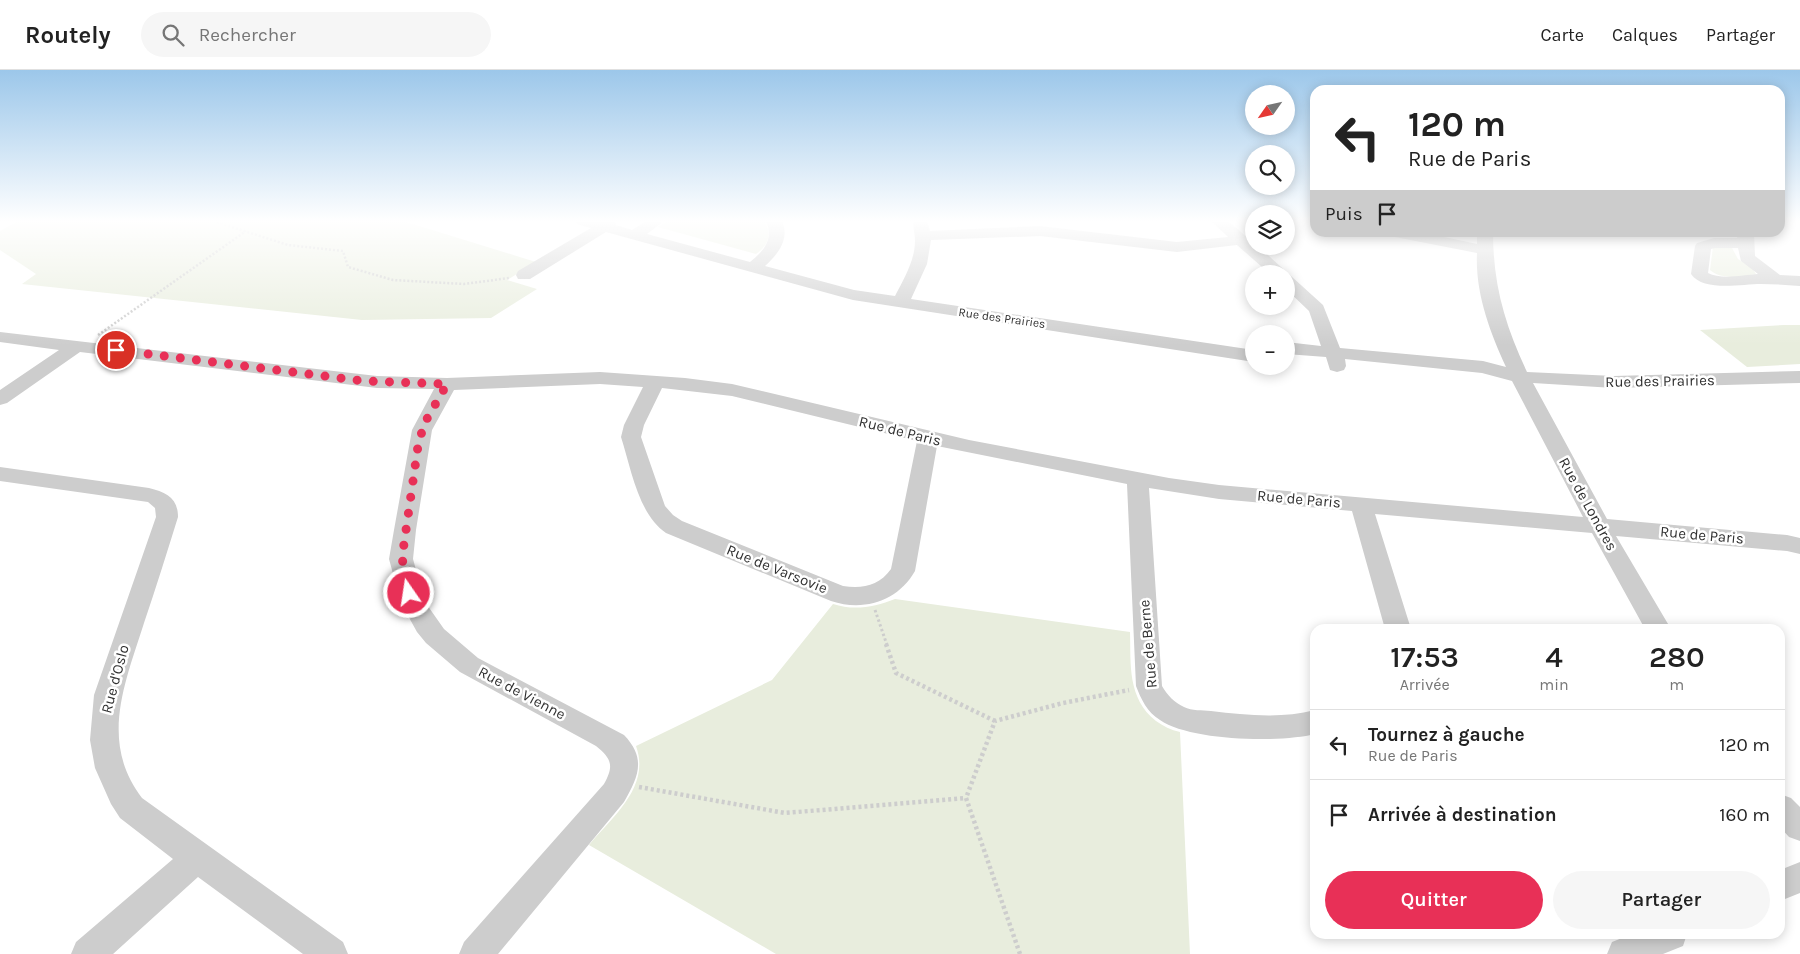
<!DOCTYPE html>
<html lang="fr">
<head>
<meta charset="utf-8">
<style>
  :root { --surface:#fff; --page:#f6f6f6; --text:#222; --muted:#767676; --line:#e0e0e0; --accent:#e83057 }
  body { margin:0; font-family:Karla,sans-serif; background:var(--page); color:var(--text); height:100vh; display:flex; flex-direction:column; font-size:19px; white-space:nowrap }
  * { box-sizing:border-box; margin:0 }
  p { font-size:16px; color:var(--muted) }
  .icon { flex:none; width:28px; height:28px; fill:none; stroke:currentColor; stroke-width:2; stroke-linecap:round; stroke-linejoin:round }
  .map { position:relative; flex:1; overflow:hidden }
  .sheet { position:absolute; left:1310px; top:554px; width:475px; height:315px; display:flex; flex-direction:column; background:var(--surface); border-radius:15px; box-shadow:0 2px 12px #0003 }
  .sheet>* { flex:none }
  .hud { position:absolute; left:1310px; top:15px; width:475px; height:152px; border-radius:15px; box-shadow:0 2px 12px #0003; background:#fff; color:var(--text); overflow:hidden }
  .needle { width:32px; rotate:236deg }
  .tools { position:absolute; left:1245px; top:15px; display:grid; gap:10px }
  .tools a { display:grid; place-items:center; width:50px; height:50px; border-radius:50%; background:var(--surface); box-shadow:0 2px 12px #0003; font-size:25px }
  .pin { position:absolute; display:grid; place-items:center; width:42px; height:42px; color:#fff; margin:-21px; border:2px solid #fff; border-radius:50%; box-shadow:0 1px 5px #0007 }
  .me { position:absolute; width:55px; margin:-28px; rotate:347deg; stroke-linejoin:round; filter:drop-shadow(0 0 4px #0008) }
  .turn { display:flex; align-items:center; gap:18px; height:105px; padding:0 15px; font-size:22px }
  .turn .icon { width:65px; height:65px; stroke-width:2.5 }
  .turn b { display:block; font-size:35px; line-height:42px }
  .then { display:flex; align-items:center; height:48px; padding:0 15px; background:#0003; gap:10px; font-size:19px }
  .eta { display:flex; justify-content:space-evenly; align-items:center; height:85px; text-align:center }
  .eta b { font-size:30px; font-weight:600; line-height:35px }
  .button { display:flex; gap:10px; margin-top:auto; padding:10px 15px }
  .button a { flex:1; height:58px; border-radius:30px; background:var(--accent); color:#fff; font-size:20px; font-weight:600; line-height:58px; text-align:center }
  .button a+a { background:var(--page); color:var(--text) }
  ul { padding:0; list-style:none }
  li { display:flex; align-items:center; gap:15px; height:70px; padding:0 15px; border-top:1px solid var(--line) }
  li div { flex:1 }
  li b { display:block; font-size:19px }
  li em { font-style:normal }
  header { display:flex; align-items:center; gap:30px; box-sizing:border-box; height:70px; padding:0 25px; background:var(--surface); border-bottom:1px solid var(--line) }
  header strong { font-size:24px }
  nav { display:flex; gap:28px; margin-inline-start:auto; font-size:18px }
  .search { width:350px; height:45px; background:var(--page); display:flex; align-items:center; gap:12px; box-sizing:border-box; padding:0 18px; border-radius:28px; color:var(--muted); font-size:19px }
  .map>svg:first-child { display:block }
  .green { fill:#e8eddd }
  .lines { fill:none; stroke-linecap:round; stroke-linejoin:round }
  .path-far2 { stroke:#cdcdcd; stroke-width:2.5; stroke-dasharray:2 2; stroke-linecap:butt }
  .path-far1 { stroke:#cdcdcd; stroke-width:3; stroke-dasharray:2.5 2.5; stroke-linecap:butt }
  .path { stroke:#cdcdcd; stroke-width:4.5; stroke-dasharray:3 3; stroke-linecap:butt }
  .minor { fill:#cdcdcd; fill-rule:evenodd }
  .route { stroke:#e83057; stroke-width:9; stroke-dasharray:0 16.2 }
  .labels { text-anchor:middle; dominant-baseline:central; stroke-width:5; stroke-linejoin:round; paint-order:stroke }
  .far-street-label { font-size:12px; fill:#303030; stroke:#fff }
  .street-label { font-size:15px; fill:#303030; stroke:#fff }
</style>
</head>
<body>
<header>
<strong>Routely</strong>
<div class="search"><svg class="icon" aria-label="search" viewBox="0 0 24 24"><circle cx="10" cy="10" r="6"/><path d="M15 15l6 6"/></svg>Rechercher</div>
<nav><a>Carte</a><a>Calques</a><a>Partager</a></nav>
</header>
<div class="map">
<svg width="1800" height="884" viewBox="0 0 1800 884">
  <rect width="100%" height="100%" fill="#fff"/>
  <g class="green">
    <polygon points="18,151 403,151 536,192 507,210 537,219 491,248 362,250 22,214 36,204 0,180 0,161"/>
    <path d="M 667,151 L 764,151 C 773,164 768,176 756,184 L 658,157 Z"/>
    <path d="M 1713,177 L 1732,178 L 1738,189 L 1752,198 L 1756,204 C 1742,207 1721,210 1710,200 Z"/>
    <polygon points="1784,255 1800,255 1800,294 1747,297 1700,260"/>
    <path d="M 895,529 L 1130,562 C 1131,594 1127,628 1156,651 C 1163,656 1171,660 1180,662 L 1190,884 L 776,884 L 589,775 C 612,747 651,717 636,676 L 772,610 L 833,534 C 854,541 875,537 895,529 Z"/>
  </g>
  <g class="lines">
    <g class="path-far2">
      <polyline points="213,151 288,175 343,181 348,197 393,210 464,214 509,208"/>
      <polyline points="98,265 246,161"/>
    </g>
    <polyline class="path-far1" points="875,540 887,575"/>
    <g class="path">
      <polyline points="886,574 896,603 995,651"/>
      <polyline points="639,717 785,743 966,728"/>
      <polyline points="1020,884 966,728 995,651 1063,633 1129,620"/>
    </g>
    <g class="minor">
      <path d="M 574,151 L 615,151 L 616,155 L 632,160 L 646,151 L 664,151 L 647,164 L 750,192 C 764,181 774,169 766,151 L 782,151 C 790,169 778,184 765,196 L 854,220 L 895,226 C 904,209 915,190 915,171 C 915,164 913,157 913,151 L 927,151 L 930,161 L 1040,156 L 1177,172 L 1228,167 L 1211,151 L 1228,151 L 1254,173 L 1254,176 L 1258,176 L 1323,235 L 1340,278 L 1483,291 L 1506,297 C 1490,262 1475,223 1477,183 L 1395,167 L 1389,165 L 1388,162 L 1421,162 L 1477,174 L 1477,162 L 1493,162 C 1493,215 1505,255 1527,302 L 1614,306 L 1800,301 L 1800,313 L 1614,318 L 1533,313 L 1607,449 L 1787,465 L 1800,468 L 1800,484 L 1787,481 L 1616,466 L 1671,559 L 1645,559 L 1592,463 L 1375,444 L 1411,559 L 1385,559 L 1352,441 L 1219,429 L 1149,418 L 1162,616 C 1167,625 1175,633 1184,637 C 1192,641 1202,640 1211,641 C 1246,645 1280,649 1315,640 L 1315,664 C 1280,673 1190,671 1160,650 C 1147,642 1141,629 1136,616 L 1127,414 L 937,376 L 915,501 C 898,531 864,542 831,531 L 666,463 C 638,444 631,398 621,367 L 624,355 L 643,317 L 600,314 L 454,320 L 432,360 L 416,460 L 413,489 L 425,532 L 444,559 L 478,588 L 624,665 C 647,689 638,707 624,732 L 498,884 L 459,884 L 464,872 L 604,714 C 614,696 612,689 596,676 L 460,602 L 426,573 L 417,562 L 401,533 L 389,489 L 394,460 L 412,360 L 434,319 L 377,318 L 80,282 L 7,333 L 0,335 L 0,320 L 59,280 L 0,272 L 0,262 L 377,306 L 447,308 L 600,302 L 685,308 L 732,314 L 969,370 L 1169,408 L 1219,415 L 1583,447 L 1512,311 L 1482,303 L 1345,289 L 1346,296 L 1344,300 L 1337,302 L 1330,300 L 1326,287 L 1286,284 L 1286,272 L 1321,276 L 1309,241 L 1286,219 L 1286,204 L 1270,204 L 1237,175 L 1177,182 L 1040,166 L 931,170 L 927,194 L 911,229 L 1254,280 L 1254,292 L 853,230 L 606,162 L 530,209 L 518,209 L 516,205 L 518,201 L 591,158 L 577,154 ZM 662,318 L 732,326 L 917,371 L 891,499 C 879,516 862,519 843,516 L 682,451 L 673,445 L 665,436 L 641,367 L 644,355 Z"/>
      <path d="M 1738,162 L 1754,162 L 1755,186 L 1780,205 L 1800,206 L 1800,216 C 1787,215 1774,214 1761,214 C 1741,214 1703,222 1691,204 L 1695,176 L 1697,173 L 1714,168 L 1737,168 ZM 1715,178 L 1738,178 L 1741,191 L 1758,204 C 1743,205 1721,210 1708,203 L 1711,179 Z"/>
      <path d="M 0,397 L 149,418 C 166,422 178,428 178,447 C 167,482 156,518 144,553 C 125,613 99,672 142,728 L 343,872 L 348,884 L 303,884 L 198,807 L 113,884 L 71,884 L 76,872 L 173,789 L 120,748 L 111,734 L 95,698 L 90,670 L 94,625 L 156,447 L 155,438 L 148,432 L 0,411 Z"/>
      <polygon points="1780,724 1791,728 1800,737 1800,771 1789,767 1780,757"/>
      <polygon points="1800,792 1800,823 1780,831 1780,800"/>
      <polygon points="1632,864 1687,864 1683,876 1663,884 1607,884 1612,872"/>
    </g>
  </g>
  <linearGradient id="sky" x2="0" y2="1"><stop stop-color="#9cc7ea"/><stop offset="0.55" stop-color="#fff"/><stop offset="1" stop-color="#fff" stop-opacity="0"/></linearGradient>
  <rect width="1800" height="275" fill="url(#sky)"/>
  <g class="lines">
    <polyline class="route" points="116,280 364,311 447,314 424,354 418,376 402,488 409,523"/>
  </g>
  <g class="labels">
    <g class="far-street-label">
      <text transform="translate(1002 248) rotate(8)">Rue des Prairies</text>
    </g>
    <g class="street-label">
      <text transform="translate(1660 311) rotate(-1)">Rue des Prairies</text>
      <text transform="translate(900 361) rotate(14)">Rue de Paris</text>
      <text transform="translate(1299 429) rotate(5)">Rue de Paris</text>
      <text transform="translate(1588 434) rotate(61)">Rue de Londres</text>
      <text transform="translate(1702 465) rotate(5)">Rue de Paris</text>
      <text transform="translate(777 499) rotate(22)">Rue de Varsovie</text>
      <text transform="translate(1148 574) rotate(-95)">Rue de Berne</text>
      <text transform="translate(115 609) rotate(-75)">Rue d'Oslo</text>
      <text transform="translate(522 623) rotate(28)">Rue de Vienne</text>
    </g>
  </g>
</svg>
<div class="tools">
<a><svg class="needle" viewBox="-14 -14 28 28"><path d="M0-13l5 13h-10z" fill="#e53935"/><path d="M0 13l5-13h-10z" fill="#767676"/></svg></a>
<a><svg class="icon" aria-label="search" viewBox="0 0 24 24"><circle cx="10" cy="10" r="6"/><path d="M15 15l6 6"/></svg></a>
<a><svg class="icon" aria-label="layers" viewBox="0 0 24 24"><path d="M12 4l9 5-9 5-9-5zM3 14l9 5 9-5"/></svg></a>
<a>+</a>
<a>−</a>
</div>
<div class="pin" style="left:116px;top:280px;background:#d93025"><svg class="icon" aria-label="arrive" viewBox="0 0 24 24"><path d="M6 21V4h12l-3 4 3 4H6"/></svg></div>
<svg class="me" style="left:409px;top:523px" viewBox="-20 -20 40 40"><circle r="17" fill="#e83057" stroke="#fff" stroke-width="3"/><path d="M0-11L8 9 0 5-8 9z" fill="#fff"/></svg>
<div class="hud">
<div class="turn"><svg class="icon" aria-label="left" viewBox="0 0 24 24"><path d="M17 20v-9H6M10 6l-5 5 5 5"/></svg><div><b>120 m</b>Rue de Paris</div></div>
<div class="then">Puis<svg class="icon" aria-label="arrive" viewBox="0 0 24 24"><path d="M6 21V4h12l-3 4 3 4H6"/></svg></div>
</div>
<section class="sheet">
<div class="eta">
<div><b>17:53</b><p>Arrivée</p></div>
<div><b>4</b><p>min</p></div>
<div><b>280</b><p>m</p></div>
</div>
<ul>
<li><svg class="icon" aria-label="left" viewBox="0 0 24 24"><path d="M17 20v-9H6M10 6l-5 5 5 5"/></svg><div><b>Tournez à gauche</b><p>Rue de Paris</p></div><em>120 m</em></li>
<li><svg class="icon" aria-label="arrive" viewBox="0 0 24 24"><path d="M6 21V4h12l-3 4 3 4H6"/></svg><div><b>Arrivée à destination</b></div><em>160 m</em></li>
</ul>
<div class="button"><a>Quitter</a><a>Partager</a></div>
</section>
</div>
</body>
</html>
